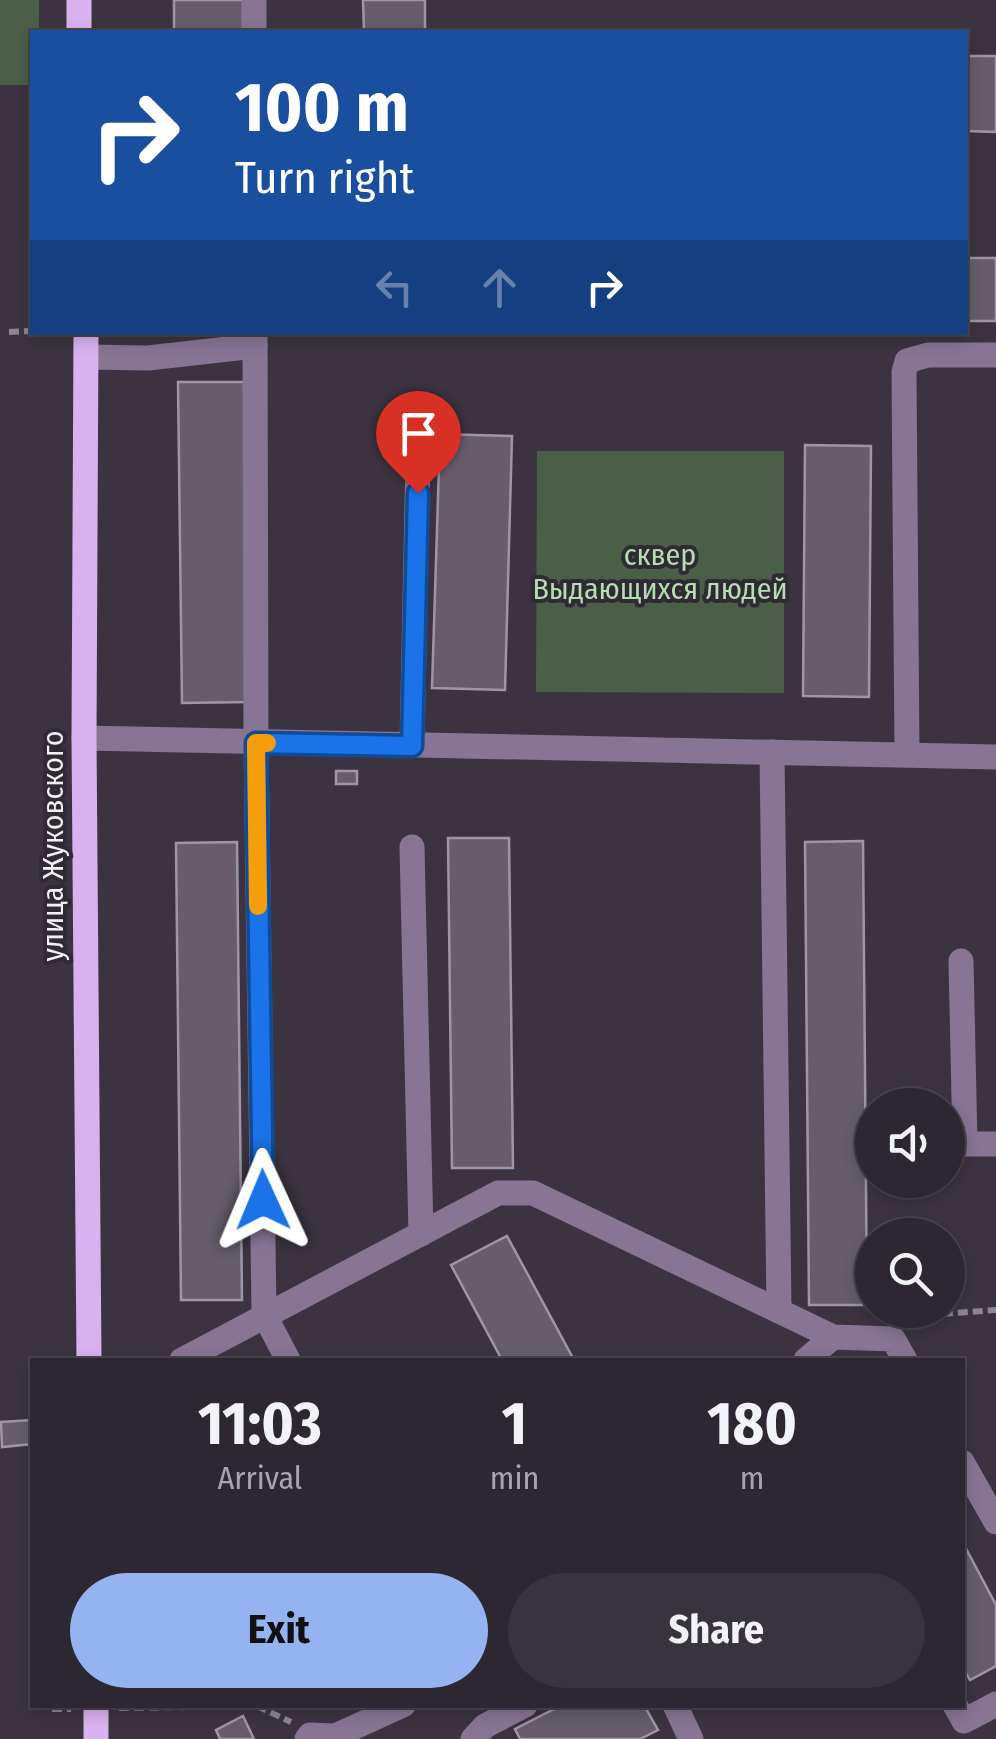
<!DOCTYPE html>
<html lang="en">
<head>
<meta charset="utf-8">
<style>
  :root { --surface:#2c2730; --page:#38333c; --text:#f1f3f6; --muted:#a6a5ab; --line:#48444c; --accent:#95b2f1 }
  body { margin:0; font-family:"Fira Sans Condensed",sans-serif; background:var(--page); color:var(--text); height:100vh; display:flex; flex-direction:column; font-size:38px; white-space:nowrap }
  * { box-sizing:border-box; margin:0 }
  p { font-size:32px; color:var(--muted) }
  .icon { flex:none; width:55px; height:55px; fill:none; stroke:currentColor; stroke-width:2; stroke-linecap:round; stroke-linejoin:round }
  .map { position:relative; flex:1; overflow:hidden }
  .side { position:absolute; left:30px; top:1358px; width:935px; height:350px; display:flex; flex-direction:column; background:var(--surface); border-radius:0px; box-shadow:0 5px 15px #0003,0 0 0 2px var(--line) }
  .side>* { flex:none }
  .guide { position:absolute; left:30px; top:30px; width:938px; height:305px; border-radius:0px; box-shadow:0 5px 15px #0003,0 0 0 2px var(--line); background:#1a4fa0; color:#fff; overflow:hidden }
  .buttons { position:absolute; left:855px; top:1088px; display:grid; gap:20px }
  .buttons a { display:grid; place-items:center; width:110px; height:110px; border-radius:50%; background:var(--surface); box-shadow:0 5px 15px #0003,0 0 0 2px var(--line); font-size:50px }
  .pin { position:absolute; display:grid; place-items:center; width:85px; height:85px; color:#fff; margin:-102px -42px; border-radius:50% 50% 50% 0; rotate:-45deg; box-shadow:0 0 10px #0007 }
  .pin .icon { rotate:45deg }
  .me { position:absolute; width:110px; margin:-55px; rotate:359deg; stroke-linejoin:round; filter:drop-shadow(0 0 8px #0008) }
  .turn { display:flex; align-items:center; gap:35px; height:210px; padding:0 40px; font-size:45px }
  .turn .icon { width:130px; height:130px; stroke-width:2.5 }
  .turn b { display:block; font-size:70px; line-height:85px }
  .lanes { display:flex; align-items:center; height:95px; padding:0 40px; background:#0003; justify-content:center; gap:50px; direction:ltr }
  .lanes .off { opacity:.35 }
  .eta { display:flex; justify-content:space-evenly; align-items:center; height:170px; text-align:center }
  .eta b { font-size:60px; font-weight:700; line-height:70px }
  .cta { display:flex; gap:20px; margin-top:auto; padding:20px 40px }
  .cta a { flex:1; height:115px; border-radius:60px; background:var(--accent); color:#111; font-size:40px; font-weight:700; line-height:115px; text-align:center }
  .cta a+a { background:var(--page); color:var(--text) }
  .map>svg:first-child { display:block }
  .green { fill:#4a5e48 }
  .building { fill:#655d6b; stroke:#9f96a5; stroke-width:2.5 }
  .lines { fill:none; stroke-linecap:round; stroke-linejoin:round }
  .path { stroke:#8c8690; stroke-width:6; stroke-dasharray:10 5; stroke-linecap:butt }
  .minor { stroke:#877593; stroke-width:25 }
  .major { stroke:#d7b2ee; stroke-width:25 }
  .route-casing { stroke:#114b97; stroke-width:25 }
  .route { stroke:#1a73e8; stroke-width:18 }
  .slow { stroke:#f59e0b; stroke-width:18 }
  .labels { text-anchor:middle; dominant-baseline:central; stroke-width:8; stroke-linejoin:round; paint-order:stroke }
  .park-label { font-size:30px; fill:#b3deaf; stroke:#312a36 }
  .street-label { font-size:30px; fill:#f3eff7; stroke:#312a36 }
</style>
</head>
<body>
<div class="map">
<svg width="996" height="1739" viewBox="0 0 996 1739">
  <rect width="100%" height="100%" fill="#3b3440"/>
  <g class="green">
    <polygon points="0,0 39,0 39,32 32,32 32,85 0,85"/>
    <polygon points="537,451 784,451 784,693 536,692"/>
  </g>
  <g class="building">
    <rect x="174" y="0" width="69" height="32"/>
    <polygon points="363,0 425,0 425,32 364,32"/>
    <polygon points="965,56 996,56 996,132 965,131"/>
    <rect x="965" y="258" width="31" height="63"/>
    <polygon points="178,382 244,382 248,702 182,703"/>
    <polygon points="440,434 512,436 505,690 432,688"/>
    <polygon points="805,445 871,446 869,697 803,696"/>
    <rect x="336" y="771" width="21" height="13"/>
    <polygon points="448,838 509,838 513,1168 452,1168"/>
    <polygon points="863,841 867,1305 809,1305 805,842"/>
    <polygon points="237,842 242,1300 181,1300 176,843"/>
    <polygon points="507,1236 574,1360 502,1360 451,1265"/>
    <polygon points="32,1420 32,1444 2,1447 1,1422"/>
    <polygon points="962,1541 996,1605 996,1666 970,1680 962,1666"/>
    <polygon points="562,1705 644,1705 658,1730 640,1739 520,1739 515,1729"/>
    <polygon points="243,1716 254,1739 220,1739 216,1730"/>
  </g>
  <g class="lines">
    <g class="path">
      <polyline points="9,332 32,331"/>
      <polyline points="916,1327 941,1314 996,1310"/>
      <polyline points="257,1706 291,1722"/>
      <polyline points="119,1708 257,1706"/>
      <polyline points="52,1709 71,1709"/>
    </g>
    <g class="minor">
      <polyline points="254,0 254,32"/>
      <polyline points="255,332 256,743 264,1314 288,1360"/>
      <polyline points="86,357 148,358 255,346"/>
      <polyline points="84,738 996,757"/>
      <polyline points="412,745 418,459"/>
      <polyline points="772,752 779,1311"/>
      <polyline points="907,755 904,372 907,361 928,355 996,355"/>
      <polyline points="412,847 421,1234"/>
      <polyline points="961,961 965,1144 996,1144"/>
      <polyline points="182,1360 498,1193 533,1193 833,1337 893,1339 905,1360"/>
      <polyline points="806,1360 833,1337"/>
      <polyline points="962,1462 996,1522"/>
      <polyline points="675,1705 691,1739"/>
      <polyline points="955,1705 964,1721 996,1704"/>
      <polyline points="307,1739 310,1735 335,1736 403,1705"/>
      <polyline points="473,1739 485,1726 525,1705"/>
    </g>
    <g class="major">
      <polyline points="79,0 79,32"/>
      <polyline points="86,332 84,738 89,1360"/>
      <polyline points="96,1705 96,1739"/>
    </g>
  </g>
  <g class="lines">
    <defs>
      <polyline id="route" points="263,1200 256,743 412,746 418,493"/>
    </defs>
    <use href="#route" class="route-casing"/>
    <use href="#route" class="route"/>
    <polyline class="slow" points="258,906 256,743 267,743"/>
  </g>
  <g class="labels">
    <g class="park-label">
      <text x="660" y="555">сквер<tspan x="660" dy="34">Выдающихся людей</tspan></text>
    </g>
    <g class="street-label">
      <text transform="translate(53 846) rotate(-90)">улица Жуковского</text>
    </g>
  </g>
</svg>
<div class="buttons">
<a><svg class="icon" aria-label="sound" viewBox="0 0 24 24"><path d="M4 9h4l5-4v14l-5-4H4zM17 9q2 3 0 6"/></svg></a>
<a><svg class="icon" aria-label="search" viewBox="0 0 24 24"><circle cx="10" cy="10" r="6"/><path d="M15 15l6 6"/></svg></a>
</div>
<div class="pin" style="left:418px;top:493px;background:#d93025"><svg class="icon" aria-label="arrive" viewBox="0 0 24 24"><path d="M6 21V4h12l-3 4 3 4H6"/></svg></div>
<svg class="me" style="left:263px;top:1200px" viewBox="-20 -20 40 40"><path d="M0-17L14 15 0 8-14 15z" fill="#1a73e8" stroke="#fff" stroke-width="4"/></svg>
<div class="guide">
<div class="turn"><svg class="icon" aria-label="right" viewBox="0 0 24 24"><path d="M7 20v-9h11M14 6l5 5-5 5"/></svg><div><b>100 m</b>Turn right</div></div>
<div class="lanes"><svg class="icon off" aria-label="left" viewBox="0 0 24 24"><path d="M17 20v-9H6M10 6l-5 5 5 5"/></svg><svg class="icon off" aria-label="ahead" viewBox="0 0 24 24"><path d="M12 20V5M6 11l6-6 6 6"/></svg><svg class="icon" aria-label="right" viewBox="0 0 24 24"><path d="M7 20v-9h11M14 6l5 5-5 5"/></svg></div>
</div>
<section class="side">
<div class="eta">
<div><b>11:03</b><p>Arrival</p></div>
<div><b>1</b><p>min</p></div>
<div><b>180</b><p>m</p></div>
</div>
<div class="cta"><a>Exit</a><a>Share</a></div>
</section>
</div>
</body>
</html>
